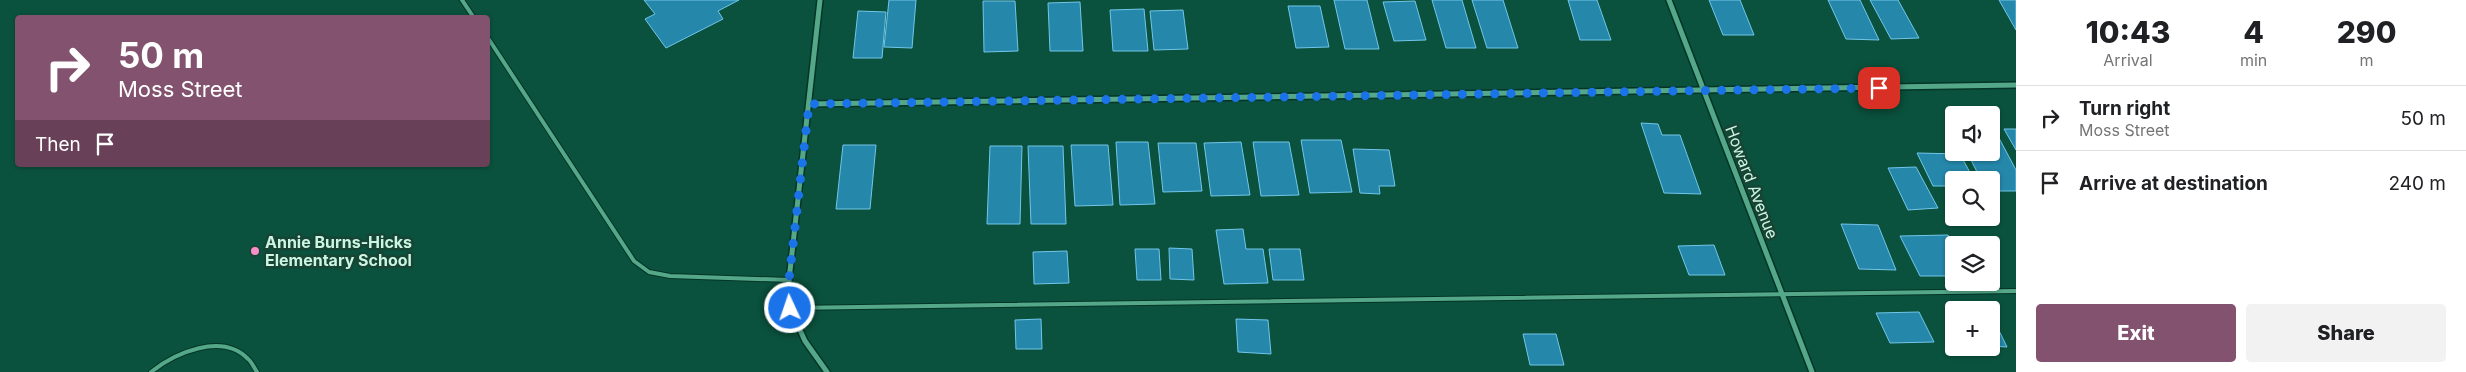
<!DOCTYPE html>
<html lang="en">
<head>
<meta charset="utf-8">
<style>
  :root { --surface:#fff; --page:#f2f2f2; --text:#202124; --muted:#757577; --line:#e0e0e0; --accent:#82526e }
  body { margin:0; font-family:Inter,sans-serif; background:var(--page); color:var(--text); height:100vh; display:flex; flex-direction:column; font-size:19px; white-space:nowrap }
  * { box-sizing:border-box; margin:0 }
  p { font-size:16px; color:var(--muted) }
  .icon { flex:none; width:28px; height:28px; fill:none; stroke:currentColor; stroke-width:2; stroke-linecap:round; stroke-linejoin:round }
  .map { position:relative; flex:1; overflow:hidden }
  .panel { display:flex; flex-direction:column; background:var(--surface); width:450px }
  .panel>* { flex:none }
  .hud { position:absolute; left:15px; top:15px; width:475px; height:152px; border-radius:5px; box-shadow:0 1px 4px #0004; background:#82526e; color:#fff; overflow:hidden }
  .buttons { position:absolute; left:1945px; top:106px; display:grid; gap:10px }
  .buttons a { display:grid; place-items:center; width:55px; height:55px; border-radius:5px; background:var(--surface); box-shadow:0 1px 4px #0004; font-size:25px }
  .pin { position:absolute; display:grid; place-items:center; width:42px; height:42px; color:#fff; margin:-21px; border-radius:10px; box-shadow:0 2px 8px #0006 }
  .me { position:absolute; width:55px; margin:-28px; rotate:357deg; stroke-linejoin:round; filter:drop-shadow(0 0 4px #0008) }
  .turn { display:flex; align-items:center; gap:18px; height:105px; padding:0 20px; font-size:22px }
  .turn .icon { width:65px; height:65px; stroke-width:2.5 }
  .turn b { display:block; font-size:35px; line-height:42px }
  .then { display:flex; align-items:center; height:48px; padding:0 20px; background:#0003; gap:10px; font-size:19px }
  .eta { display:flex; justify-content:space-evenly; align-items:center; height:85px; text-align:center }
  .eta b { font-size:30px; font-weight:800; line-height:35px }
  .action { display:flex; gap:10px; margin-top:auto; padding:10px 20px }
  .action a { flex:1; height:58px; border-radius:5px; background:var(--accent); color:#fff; font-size:20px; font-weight:800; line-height:58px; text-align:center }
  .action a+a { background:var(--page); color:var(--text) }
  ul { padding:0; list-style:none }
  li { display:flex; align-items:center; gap:15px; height:65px; padding:0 20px; border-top:1px solid var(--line) }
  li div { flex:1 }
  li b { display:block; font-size:19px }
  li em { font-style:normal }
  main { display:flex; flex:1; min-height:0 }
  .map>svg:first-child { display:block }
  .building { fill:#2587aa; stroke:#72c6e9 }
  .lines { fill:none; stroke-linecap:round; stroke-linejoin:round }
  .service-casing { stroke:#043526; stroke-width:6 }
  .minor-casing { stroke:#043526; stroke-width:8 }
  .service { stroke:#54a889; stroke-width:4 }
  .minor { stroke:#54a889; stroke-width:5 }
  .route { stroke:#1a73e8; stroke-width:9; stroke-dasharray:0 16.2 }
  .poi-dot { fill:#f98fc9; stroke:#174435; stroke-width:2 }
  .labels { text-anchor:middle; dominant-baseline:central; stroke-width:5; stroke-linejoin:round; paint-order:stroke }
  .street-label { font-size:16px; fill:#cdf5e3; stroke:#174435 }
  .poi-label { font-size:16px; font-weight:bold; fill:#cdf5e3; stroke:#174435; text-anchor:start }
</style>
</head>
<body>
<main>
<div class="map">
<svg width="2016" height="372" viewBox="0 0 2016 372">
  <rect width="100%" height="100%" fill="#0a523d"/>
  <g class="building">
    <polygon points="644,0 739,0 718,11 723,19 666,48 645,19 655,14"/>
    <polygon points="889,0 916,0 912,48 884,47"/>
    <polygon points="1334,0 1367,0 1379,49 1345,49"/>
    <polygon points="1432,0 1462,0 1476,48 1446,48"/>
    <polygon points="1472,0 1503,0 1518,48 1487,48"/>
    <polygon points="1568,0 1597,0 1611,40 1580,40"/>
    <polygon points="1709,0 1740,0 1754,35 1723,35"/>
    <polygon points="1828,0 1860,0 1879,40 1846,39"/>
    <polygon points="1870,0 1898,0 1919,38 1891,39"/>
    <polygon points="1999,0 2016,0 2016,30"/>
    <polygon points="983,1 1015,1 1018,51 984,52"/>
    <polygon points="1415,1 1426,40 1394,41 1383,2"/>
    <polygon points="1080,2 1083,51 1050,51 1048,3"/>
    <polygon points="1288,6 1320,6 1329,47 1296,48"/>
    <polygon points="1144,9 1148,51 1113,51 1110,10"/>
    <polygon points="1183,10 1188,49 1154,50 1150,11"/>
    <polygon points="858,11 886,12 882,58 853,58"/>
    <polygon points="1641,123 1658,124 1662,135 1680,135 1701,194 1664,193"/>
    <polygon points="2004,129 2016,129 2016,150"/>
    <polygon points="1991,138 1999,138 2016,170 2016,191 1991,191 1991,180 1981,180 1967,152 1991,152"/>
    <polygon points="1301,140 1341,140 1352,192 1310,193"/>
    <polygon points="1116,142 1148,142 1155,204 1120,205"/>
    <polygon points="1241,142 1250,195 1211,196 1204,143"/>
    <polygon points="1253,142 1289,142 1299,195 1261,196"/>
    <polygon points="1158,143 1196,143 1202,191 1163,192"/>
    <polygon points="843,145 876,145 870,209 836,209"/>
    <polygon points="1071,145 1108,145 1113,205 1075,206"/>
    <polygon points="990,146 1022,146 1020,224 987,224"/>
    <polygon points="1028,146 1063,146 1066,224 1031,224"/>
    <polygon points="1353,149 1389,150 1395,186 1379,186 1380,194 1360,193"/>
    <polygon points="1917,153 1960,154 1974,180 1954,180 1954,186 1933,186"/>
    <polygon points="1916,167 1938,208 1908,210 1888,168"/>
    <polygon points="1841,224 1878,225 1896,270 1859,269"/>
    <polygon points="1243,229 1246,249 1263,249 1268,283 1224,284 1216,230"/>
    <polygon points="1948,235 1954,246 1954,276 1920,276 1900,236"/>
    <polygon points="1714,245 1725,275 1689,275 1678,246"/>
    <polygon points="1169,248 1192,249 1194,280 1170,279"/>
    <polygon points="1135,249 1159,249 1161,280 1137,280"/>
    <polygon points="1269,249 1300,249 1304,280 1273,280"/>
    <polygon points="1067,251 1069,283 1034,284 1033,252"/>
    <polygon points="1919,312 1934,342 1890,343 1876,313"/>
    <polygon points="1991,314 2007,347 1991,346"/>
    <polygon points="1041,319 1042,349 1016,349 1015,320"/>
    <polygon points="1236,319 1268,320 1271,354 1238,352"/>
    <polygon points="1523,334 1556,334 1564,365 1530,365"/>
  </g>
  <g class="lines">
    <defs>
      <g id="service">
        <polyline points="462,0 474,18"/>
        <polyline points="488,38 634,261 649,272 670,276 789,280"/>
        <polyline points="790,308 2016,291"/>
        <path d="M 151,372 C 175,353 222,332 248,359 C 252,362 254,368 257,372"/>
      </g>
      <g id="minor">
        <polyline points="820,0 789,280 790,308 805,341 827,372"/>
        <polyline points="1669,0 1812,372"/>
        <polyline points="809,104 2016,85"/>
      </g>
    </defs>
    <use href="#service" class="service-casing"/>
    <use href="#minor" class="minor-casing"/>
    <use href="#service" class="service"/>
    <use href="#minor" class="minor"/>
  </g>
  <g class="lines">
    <polyline class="route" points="790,308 789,280 809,104 1879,88"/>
  </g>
  <circle class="poi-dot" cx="255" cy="251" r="5"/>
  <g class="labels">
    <g class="street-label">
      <text transform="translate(1752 182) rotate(69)">Howard Avenue</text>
    </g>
    <g class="poi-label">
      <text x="265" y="242">Annie Burns-Hicks<tspan x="265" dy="18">Elementary School</tspan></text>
    </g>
  </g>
</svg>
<div class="buttons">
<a><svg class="icon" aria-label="sound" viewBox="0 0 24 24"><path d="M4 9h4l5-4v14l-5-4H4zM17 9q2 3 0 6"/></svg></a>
<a><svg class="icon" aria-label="search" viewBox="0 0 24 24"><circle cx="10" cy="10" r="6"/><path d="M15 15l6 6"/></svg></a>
<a><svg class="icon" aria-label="layers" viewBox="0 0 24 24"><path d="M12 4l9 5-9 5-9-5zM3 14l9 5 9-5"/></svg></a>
<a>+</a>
</div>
<div class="pin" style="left:1879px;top:88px;background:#d93025"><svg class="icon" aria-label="arrive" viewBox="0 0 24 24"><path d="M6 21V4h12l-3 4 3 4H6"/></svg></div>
<svg class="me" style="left:790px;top:308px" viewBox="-20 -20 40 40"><circle r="17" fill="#1a73e8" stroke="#fff" stroke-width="3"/><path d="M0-11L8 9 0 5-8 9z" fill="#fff"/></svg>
<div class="hud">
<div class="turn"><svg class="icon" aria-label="right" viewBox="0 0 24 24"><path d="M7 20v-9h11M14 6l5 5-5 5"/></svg><div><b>50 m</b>Moss Street</div></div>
<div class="then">Then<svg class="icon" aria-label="arrive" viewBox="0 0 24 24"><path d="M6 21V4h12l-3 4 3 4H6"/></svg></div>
</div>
</div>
<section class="panel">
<div class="eta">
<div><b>10:43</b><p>Arrival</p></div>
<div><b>4</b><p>min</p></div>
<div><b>290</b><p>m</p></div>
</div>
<ul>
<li><svg class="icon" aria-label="right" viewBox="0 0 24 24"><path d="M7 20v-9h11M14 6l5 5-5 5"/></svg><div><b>Turn right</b><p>Moss Street</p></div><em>50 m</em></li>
<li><svg class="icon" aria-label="arrive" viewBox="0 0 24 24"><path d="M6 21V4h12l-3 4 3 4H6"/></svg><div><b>Arrive at destination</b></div><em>240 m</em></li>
</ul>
<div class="action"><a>Exit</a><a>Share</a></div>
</section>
</main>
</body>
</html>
